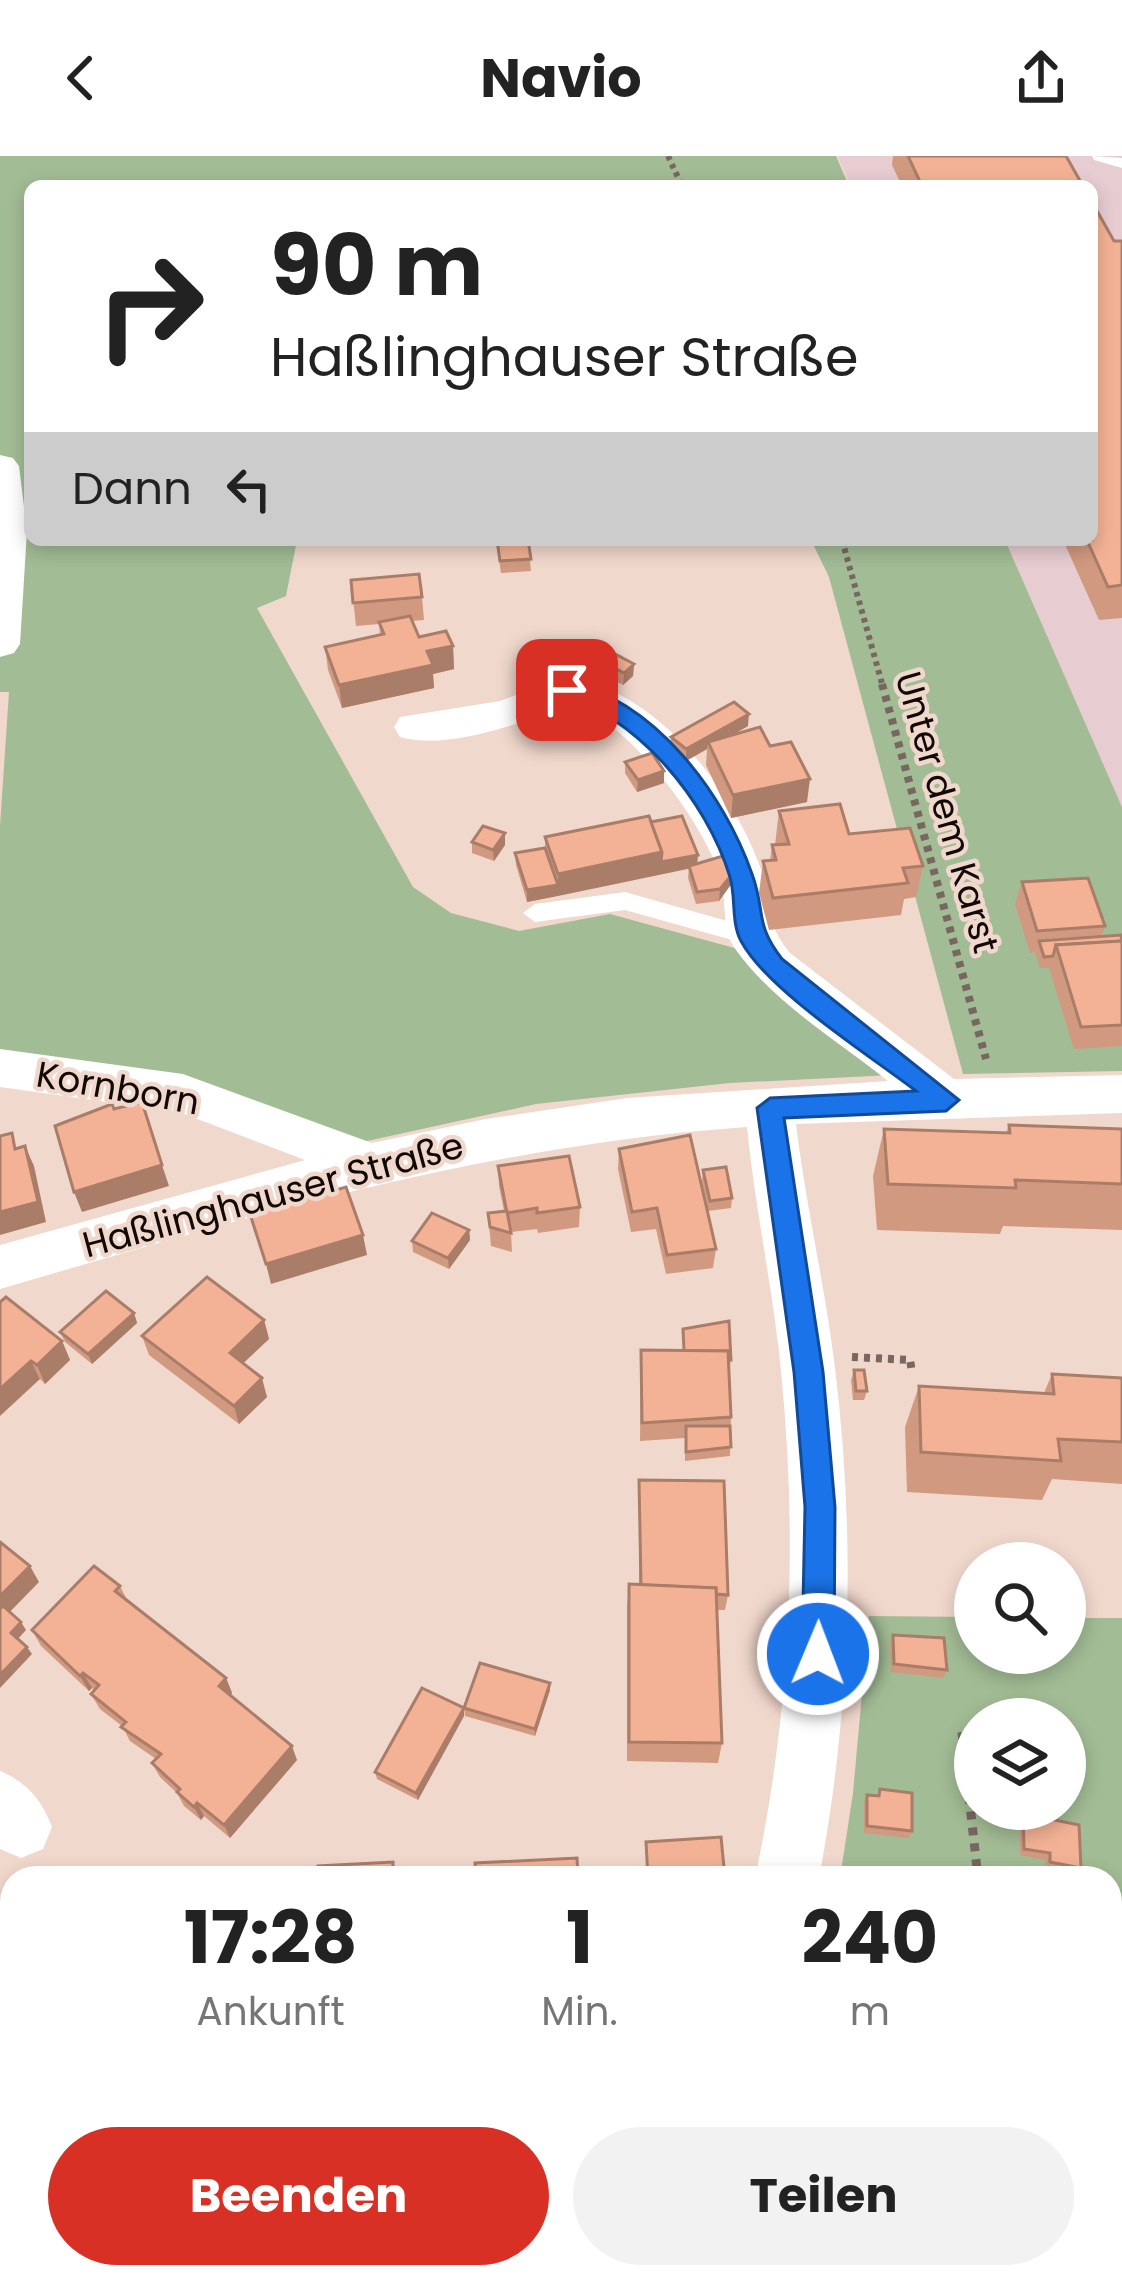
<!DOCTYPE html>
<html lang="de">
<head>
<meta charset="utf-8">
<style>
  :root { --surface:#fff; --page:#f2f2f2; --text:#222; --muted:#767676; --accent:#d93025 }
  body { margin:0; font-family:Poppins,sans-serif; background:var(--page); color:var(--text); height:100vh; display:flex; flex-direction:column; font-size:45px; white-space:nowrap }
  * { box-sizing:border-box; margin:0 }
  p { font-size:39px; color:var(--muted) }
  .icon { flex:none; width:66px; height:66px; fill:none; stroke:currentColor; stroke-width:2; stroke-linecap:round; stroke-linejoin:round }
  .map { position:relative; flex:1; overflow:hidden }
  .side { position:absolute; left:0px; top:1710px; width:1122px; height:423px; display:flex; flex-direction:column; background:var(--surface); border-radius:36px 36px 0 0; box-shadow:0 6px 18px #0003 }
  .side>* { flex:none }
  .top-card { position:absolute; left:24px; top:24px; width:1074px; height:366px; border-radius:18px; box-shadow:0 6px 18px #0003; background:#fff; color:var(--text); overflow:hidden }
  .buttons { position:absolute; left:954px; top:1386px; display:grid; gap:24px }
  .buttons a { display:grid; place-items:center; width:132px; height:132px; border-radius:50%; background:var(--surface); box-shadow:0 6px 18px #0003; font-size:60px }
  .pin { position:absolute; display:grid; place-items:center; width:102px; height:102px; color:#fff; margin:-51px; border-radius:24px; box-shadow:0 6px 18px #0006 }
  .me { position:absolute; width:132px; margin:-66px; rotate:1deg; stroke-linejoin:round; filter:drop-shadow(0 0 9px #0008) }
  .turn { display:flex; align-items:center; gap:42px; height:252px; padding:0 48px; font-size:54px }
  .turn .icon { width:156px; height:156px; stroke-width:2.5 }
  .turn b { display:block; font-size:84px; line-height:102px }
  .then { display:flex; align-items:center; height:114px; padding:0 48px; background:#0003; gap:24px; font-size:45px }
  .eta { display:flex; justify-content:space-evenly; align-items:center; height:204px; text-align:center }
  .eta b { font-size:72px; font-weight:700; line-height:84px }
  .primary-button { display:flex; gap:24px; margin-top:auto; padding:24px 48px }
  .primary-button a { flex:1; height:138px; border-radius:72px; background:var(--accent); color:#fff; font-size:48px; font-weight:700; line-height:138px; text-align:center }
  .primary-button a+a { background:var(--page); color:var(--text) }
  header { display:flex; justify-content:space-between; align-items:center; height:156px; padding:0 48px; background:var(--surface); font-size:54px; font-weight:700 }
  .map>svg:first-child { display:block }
  .industrial { fill:#e7cdd1 }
  .green { fill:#a2bc95; fill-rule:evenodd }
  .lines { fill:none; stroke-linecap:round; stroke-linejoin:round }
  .path-far2 { stroke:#776760; stroke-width:6; stroke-dasharray:4.5 4.5; stroke-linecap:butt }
  .path-far1 { stroke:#776760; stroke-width:8; stroke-dasharray:6 6; stroke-linecap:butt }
  .path { stroke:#776760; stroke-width:9; stroke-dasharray:8 8; stroke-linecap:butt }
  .service { fill:#fff; fill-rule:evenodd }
  .minor { fill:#fff; fill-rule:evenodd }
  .wall { fill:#d19980 }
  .shaded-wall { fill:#aa7d68 }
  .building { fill:#f3b295; stroke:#aa7d68; stroke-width:3 }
  .route { fill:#1a73e8; stroke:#114b97; stroke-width:3 }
  .labels { text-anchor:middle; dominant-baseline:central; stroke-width:9; stroke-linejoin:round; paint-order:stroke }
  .street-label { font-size:36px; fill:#110906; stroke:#f1d8cd }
</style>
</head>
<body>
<header><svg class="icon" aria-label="back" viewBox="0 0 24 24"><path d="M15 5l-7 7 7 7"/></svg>Navio<svg class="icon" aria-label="share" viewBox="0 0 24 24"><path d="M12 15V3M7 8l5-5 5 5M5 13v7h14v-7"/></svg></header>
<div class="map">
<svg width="1122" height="2131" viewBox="0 0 1122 2131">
  <rect width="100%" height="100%" fill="#f1d8cd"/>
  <polygon class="industrial" points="838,0 1122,0 1122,651 1005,384 1092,384 1092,30 851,30"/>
  <g class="green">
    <polygon points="0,0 836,0 849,30 30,30 30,384 297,384 286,440 257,452 413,731 451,757 519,775 610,758 749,796 892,919 730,927 536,948 358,987 0,902 0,670 9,536 0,536"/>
    <polygon points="811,384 1005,384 1122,651 1122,915 963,918 829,421"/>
    <path d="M 869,1460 L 975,1461 L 975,1497 L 1065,1497 L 1065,1462 L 1122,1462 L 1122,2131 L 716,2131 L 719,2121 L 1110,2121 L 1110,1722 L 840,1722 L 853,1637 ZM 975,1563 L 1065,1563 L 1065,1653 L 975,1653 Z"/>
    <polygon points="12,1790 12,2121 598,2121 593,2131 0,2131 0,1808"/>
  </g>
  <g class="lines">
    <g class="path-far2">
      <polyline points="668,0 682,30"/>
      <polyline points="842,384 883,531"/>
    </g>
    <g class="path-far1">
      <polyline points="882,528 986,903"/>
      <polyline points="852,1201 910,1204 912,1216"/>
    </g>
    <g class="path">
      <polyline points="962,1576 978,1722"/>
      <polyline points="1110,2014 1122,2013"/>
      <polyline points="1021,2121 1022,2131"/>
      <polyline points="324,2131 329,2121"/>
    </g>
    <g class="service">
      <polygon points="1092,0 1122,2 1122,12 1094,4"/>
      <polygon points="625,736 759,774 762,780 750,789 625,754 535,766 523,757 535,748"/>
    </g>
    <g class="minor">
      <polygon points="0,299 13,302 19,310 27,375 20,488 14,497 0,501"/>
      <path d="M 567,520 C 659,536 735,635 763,719 C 775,754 763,764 790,797 L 954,923 L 1122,919 L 1122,957 L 796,968 C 806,1050 825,1130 835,1212 C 856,1383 851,1553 819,1722 L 755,1722 C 791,1554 798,1386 781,1215 C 773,1133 755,1053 747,971 C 481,990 254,1059 0,1133 L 0,1089 L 305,1004 L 179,956 L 0,931 L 0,893 L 183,918 L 372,987 L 486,963 L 627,942 L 888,925 C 838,885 774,847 736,794 C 721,774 727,748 721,724 C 707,670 626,561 570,548 C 525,566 448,595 400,581 L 394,571 L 400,561 L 500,545 Z"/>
      <path d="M 0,1615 C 28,1627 41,1643 52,1671 L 43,1693 L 21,1702 L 0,1693 Z"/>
      <polygon points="620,2121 691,2121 687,2131 616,2131"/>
    </g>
  </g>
  <g class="wall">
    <polygon points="893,0 1066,0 1083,30 902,30 892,9"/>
    <polygon points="1114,85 1122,85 1122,462 1099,464 1063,384 1092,384"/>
    <polygon points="496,384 528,384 531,415 501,417"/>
    <polygon points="351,424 422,441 424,464 412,465 419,481 453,490 454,513 433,518 434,532 342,552 328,514 325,491 380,479 379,468 356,470"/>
    <polygon points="592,500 634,508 633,520 623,529 592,512"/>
    <polygon points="748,570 733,579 770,590 807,646 731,662 706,609 707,593 686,605 670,592 671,581"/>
    <polygon points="625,606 664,615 664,627 637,636 625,617"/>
    <polygon points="779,655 849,678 923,710 916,741 904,743 901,759 769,774 759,737 763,705 770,705 772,689 775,689"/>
    <polygon points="620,665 651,666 697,708 732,727 719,745 696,748 688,722 689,712 527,746 516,709 515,697 545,692 545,681"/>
    <polygon points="505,677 505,689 494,705 472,697 472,686"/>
    <polygon points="1022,726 1105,770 1101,781 1122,781 1122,890 1074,893 1049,812 1040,812 1035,796 1030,797 1015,748"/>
    <polygon points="1009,969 1122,973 1122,1074 1003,1070 1000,1078 877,1074 873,1020 884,973 1006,977"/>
    <polygon points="619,993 716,1093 713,1112 666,1118 656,1073 631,1076 618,1013"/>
    <polygon points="498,1010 580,1051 579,1071 538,1077 537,1073 511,1076 512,1096 491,1090 488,1057 504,1055 499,1030"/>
    <polygon points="703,1014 732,1042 731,1052 708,1055 702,1025"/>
    <polygon points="469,1074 470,1084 449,1113 413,1096 412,1085"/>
    <polygon points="0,1146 62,1185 70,1204 45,1228 40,1223"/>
    <polygon points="134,1157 137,1167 92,1208 65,1186 60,1176"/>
    <polygon points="264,1164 269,1183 243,1207 267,1241 239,1268 149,1199 142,1180"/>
    <polygon points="683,1173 731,1204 729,1214 731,1261 730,1300 685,1305 685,1282 640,1285 641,1194 683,1195"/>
    <polygon points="854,1214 867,1235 864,1244 853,1244 851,1224"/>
    <polygon points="1052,1218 1122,1222 1122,1328 1052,1323 1042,1344 907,1336 905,1271 919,1230 1044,1237"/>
    <polygon points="639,1324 728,1439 725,1454 717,1454 722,1587 718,1607 627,1605 627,1451 629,1428 639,1429"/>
    <polygon points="120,1430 127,1444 226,1522 232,1537 230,1539 297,1604 230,1682 204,1660 201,1664 184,1650 177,1637 160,1621 152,1607 156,1603 130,1585 122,1570 100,1553 91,1538 95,1534 92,1532 89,1535 41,1490 32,1474"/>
    <polygon points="893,1479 947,1514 943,1522 891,1516 890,1487"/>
    <polygon points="550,1527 550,1534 535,1580 465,1560 464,1552"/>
    <polygon points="464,1560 418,1644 377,1623 375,1616"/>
    <polygon points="880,1633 912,1675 908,1682 864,1677 864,1645 867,1639 877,1640"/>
    <polygon points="1020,1653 1044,1653 1081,1712 1076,1718 1045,1713 1045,1704 1020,1699"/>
  </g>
  <g class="shaded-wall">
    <polygon points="453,490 454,513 433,518 434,532 342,552 339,529 427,495"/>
    <polygon points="634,508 633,520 623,529 624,517"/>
    <polygon points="749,558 748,570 710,591 708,586 707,593 686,605 686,593"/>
    <polygon points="664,615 664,627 637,636 638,624"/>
    <polygon points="810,623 807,646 731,662 733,639"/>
    <polygon points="505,677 505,689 494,705 493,694"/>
    <polygon points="662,696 698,699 697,711 558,740 558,718"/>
    <polygon points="734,716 732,727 719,745 720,733"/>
    <polygon points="558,729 558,740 527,746 527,734"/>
    <polygon points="25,990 34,1010 46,1066 0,1079 0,1056"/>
    <polygon points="162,1009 169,1030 82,1056 74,1036"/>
    <polygon points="469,1074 470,1084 449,1113 448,1102"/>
    <polygon points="363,1079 367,1099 271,1128 266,1108"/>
    <polygon points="134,1157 137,1167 92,1208 88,1198"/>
    <polygon points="264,1164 269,1183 235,1215 230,1197"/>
    <polygon points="62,1185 70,1204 45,1228 37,1209"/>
    <polygon points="31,1205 40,1223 0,1260 0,1233"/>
    <polygon points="262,1222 267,1241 239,1268 234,1250"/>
    <polygon points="30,1410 39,1426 0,1466 0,1440"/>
    <polygon points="21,1466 26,1474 16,1485 11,1477"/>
    <polygon points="27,1491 32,1498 0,1532 0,1519"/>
    <polygon points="83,1517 92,1532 89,1535 80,1520"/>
    <polygon points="226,1522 232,1537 225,1545 219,1530"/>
    <polygon points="550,1527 550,1534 535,1580 535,1573"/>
    <polygon points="464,1552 464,1560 418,1644 416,1637"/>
    <polygon points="292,1590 297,1604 230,1682 224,1669"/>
    <polygon points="197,1647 204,1660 201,1664 194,1651"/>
  </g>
  <g class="building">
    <polygon points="908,0 1066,0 1083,30 922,30"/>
    <polygon points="1092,46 1114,85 1122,85 1122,429 1108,431 1087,384 1092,384"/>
    <polygon points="497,384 528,384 531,403 500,405"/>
    <polygon points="419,418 422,441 353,447 351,424"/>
    <polygon points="410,460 419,481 446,475 453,490 427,495 433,509 339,529 325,491 384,478 379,466"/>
    <polygon points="602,491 634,508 624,517 592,500"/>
    <polygon points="734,546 749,558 686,593 671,581"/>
    <polygon points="760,571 770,590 791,586 810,623 733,639 708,586"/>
    <polygon points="652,597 664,615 638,624 625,606"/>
    <polygon points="840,648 849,678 910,672 923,710 903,712 908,727 773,742 763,705 776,704 772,689 789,688 779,655"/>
    <polygon points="649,660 662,696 558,718 545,681"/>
    <polygon points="682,660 698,699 661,706 662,696 651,666"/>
    <polygon points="483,670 505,677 493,694 472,686"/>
    <polygon points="545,692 558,729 527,734 515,697"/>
    <polygon points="723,700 734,716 720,733 697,736 689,710"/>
    <polygon points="1088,722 1105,770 1037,775 1022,726"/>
    <polygon points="1121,779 1122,785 1056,789 1053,800 1044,801 1039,785"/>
    <polygon points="1122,785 1122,869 1081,871 1056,789"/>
    <polygon points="142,946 162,1009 74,1036 55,970 112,948 114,953"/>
    <polygon points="1009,969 1122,973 1122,1028 1015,1024 1016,1032 888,1028 884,973 1010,977"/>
    <polygon points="12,977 15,993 25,990 38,1046 0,1056 0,980"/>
    <polygon points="690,979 716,1093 667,1099 657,1052 632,1056 619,993"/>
    <polygon points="569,1000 580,1051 537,1057 537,1052 507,1057 498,1010"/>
    <polygon points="726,1011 732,1042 710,1045 703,1014"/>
    <polygon points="346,1031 363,1079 266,1108 250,1058"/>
    <polygon points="507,1055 511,1077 490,1071 488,1057"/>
    <polygon points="432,1057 469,1074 448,1102 412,1085"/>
    <polygon points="207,1121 264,1164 230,1197 262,1222 234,1250 142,1180"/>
    <polygon points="106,1135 134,1157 88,1198 60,1176"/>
    <polygon points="6,1141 62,1185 37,1209 31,1205 0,1233 0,1146"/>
    <polygon points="729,1165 731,1204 729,1204 728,1195 684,1195 683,1173"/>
    <polygon points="641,1194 728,1195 731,1261 642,1267"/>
    <polygon points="854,1214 864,1214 867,1235 856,1235"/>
    <polygon points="1052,1218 1122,1222 1122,1286 1058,1283 1061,1305 921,1296 919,1230 1054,1238"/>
    <polygon points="686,1270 730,1270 731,1291 686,1296"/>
    <polygon points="639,1324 724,1325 728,1439 716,1438 716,1432 641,1429"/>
    <polygon points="0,1386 30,1410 0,1440"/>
    <polygon points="94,1410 120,1430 115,1435 226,1522 219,1530 292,1590 224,1669 197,1647 194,1651 177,1636 180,1633 152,1607 161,1598 121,1571 126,1566 91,1538 99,1529 83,1517 80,1520 32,1474"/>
    <polygon points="629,1428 716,1432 722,1587 629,1586"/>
    <polygon points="3,1450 21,1466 11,1477 27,1491 0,1519 0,1453"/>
    <polygon points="893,1479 944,1482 947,1514 894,1508"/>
    <polygon points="480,1507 550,1527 535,1573 464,1552"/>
    <polygon points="422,1532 464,1552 416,1637 375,1616"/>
    <polygon points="880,1633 912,1637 912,1675 867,1670 867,1639 879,1640"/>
    <polygon points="1023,1653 1050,1654 1050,1663 1079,1669 1081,1712 1050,1706 1050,1697 1024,1693"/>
    <polygon points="721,1681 725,1722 648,1722 646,1686"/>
    <polygon points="577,1702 578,1722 476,1722 475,1707"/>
    <polygon points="393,1706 393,1722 318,1722 318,1710"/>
    <polygon points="354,2122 393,2129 393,2131 352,2131"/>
  </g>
  <path class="route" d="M 567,526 C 655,544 724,638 752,718 C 766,756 754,767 782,803 L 959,944 L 946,955 L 784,962 L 823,1216 L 835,1351 L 834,1498 L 829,1509 L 818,1513 L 807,1509 L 802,1498 L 805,1351 L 794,1216 L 757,952 L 770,942 L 916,935 C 869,899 767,834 741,785 C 731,767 736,741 730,721 C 707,645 638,560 559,539 L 559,528 Z"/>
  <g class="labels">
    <g class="street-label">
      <text transform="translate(947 656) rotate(74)">Unter dem Karst</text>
      <text transform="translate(118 932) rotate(10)">Kornborn</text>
      <text transform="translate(273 1039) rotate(-15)">Haßlinghauser Straße</text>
    </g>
  </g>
</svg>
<div class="buttons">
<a><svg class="icon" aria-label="search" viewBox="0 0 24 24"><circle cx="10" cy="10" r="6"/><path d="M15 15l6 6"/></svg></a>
<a><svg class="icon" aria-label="layers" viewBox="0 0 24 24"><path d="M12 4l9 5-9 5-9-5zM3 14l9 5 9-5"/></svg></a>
</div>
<div class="pin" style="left:567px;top:534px;background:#d93025"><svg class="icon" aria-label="arrive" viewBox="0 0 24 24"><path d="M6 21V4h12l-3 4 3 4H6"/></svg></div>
<svg class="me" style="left:818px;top:1498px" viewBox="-20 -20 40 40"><circle r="17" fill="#1a73e8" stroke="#fff" stroke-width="3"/><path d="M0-11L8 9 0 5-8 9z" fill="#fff"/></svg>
<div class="top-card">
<div class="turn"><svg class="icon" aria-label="right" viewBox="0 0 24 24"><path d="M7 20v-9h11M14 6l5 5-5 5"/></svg><div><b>90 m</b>Haßlinghauser Straße</div></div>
<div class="then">Dann<svg class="icon" aria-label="left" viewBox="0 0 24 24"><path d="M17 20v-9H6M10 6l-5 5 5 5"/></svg></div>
</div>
<section class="side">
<div class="eta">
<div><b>17:28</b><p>Ankunft</p></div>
<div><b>1</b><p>Min.</p></div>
<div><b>240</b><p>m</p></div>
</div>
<div class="primary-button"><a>Beenden</a><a>Teilen</a></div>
</section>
</div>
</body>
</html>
